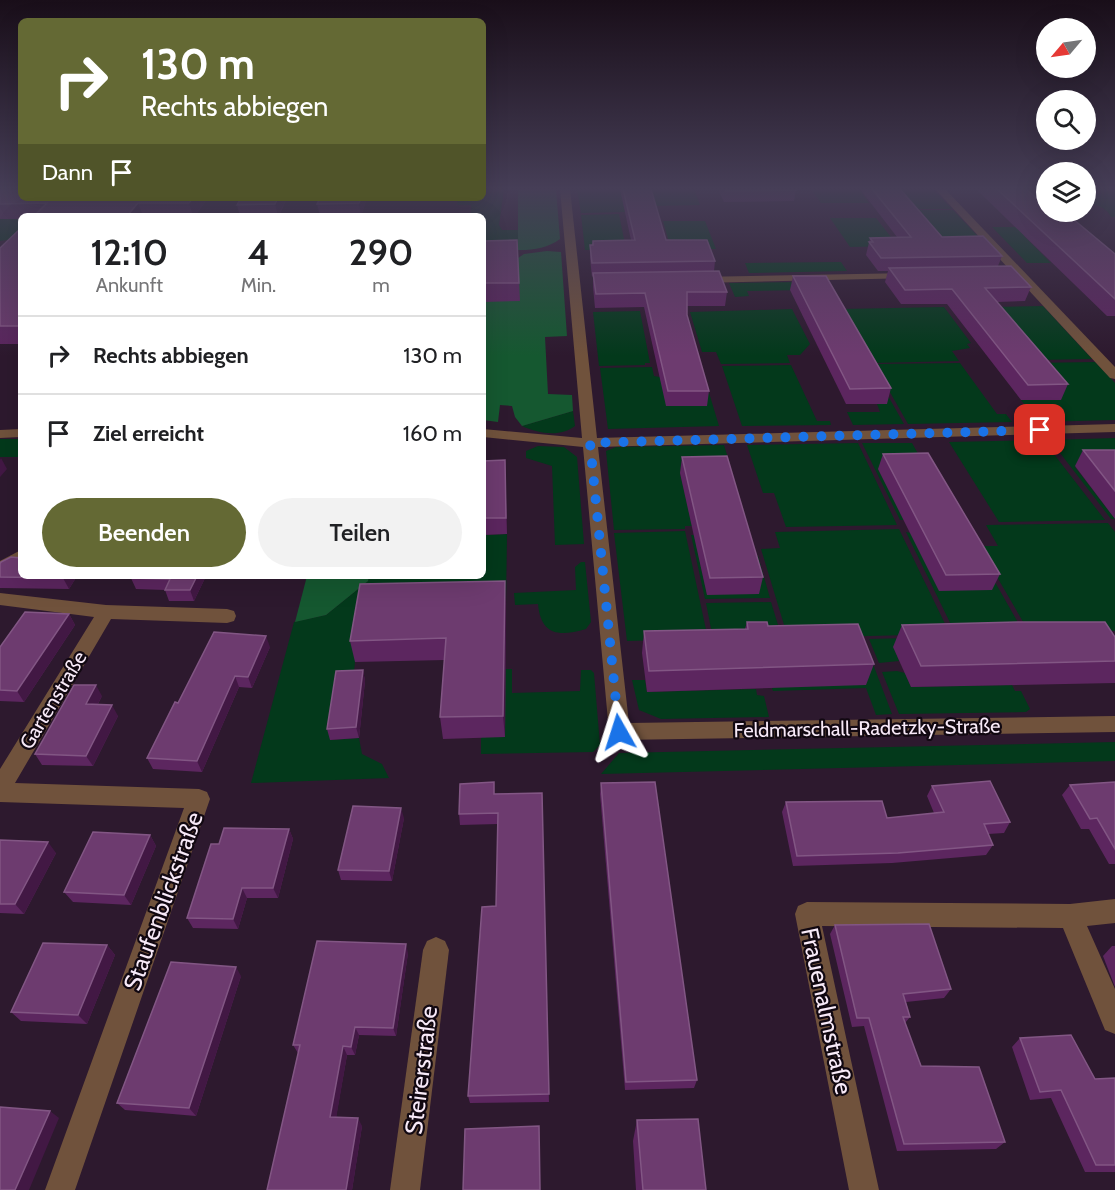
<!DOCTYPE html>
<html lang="de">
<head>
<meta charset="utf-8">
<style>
  :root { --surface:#fff; --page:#f2f2f2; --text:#202124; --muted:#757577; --line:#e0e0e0; --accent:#646934 }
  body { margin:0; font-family:Cabin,sans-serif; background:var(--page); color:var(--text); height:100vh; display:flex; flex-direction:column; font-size:22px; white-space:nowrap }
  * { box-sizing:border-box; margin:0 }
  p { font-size:20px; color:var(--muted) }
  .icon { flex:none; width:33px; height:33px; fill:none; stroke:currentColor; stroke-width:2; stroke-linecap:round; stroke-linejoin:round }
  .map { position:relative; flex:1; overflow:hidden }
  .panel { position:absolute; left:18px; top:213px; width:468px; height:366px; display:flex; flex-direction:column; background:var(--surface); border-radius:9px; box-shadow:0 6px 24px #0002 }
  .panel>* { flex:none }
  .banner { position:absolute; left:18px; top:18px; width:468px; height:183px; border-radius:9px; box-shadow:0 6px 24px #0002; background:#646934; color:#fff; overflow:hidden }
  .needle { width:39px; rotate:241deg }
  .tools { position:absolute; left:1036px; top:18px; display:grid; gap:12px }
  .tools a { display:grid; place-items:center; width:60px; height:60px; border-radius:50%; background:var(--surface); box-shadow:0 6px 24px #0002; font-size:30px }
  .pin { position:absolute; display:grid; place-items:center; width:51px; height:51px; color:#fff; margin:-26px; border-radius:12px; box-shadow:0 3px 9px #0006 }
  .me { position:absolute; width:66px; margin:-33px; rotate:354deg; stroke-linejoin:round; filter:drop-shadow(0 0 4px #0008) }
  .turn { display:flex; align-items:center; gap:21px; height:126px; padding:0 24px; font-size:27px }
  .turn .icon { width:78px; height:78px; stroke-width:2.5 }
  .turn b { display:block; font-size:42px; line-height:51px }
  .then { display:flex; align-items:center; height:57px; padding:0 24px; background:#0003; gap:12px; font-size:22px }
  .eta { display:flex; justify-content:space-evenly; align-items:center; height:102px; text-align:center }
  .eta b { font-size:36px; font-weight:600; line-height:42px }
  .cta { display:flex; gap:12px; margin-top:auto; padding:12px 24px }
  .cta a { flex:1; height:69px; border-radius:36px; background:var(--accent); color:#fff; font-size:24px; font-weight:600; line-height:69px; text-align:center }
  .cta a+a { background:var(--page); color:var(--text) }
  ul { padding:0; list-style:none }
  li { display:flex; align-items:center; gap:18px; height:78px; padding:0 24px; border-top:2px solid var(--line) }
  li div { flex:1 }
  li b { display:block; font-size:22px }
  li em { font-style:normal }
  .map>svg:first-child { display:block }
  .green { fill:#03391b }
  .forest { fill:#155830 }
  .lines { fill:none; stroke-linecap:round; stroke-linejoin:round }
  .minor { fill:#70523c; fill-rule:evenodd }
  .wall { fill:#5c265f }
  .shaded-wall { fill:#421844 }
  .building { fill:#6d3b6f; stroke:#825684; stroke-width:1.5 }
  .route { stroke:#1a73e8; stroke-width:10; stroke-dasharray:0 18 }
  .labels { text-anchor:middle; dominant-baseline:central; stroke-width:4.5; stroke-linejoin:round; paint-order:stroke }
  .street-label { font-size:20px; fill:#f8eaf8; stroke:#110811 }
  .near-street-label { font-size:24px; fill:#f8eaf8; stroke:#110811 }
</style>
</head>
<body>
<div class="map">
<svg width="1115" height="1190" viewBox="0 0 1115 1190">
  <rect width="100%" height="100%" fill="#2d192e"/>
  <g class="green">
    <polygon points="483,189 504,189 499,225 502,230 519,230 518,245 483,246 483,216 471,216 471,205 457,205 458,198 483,198"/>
    <polygon points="577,189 694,189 700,205 650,206 647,192 621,192 625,212 581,213"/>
    <polygon points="811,189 933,189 952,209 904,209 887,190 860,190 869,203 821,203"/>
    <path d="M 1096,189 L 1115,189 L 1115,217 L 1111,217 C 1106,207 1097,205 1086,202 L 1086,194 L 1102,194 Z"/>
    <polygon points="912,210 953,210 987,246 942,246"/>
    <polygon points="619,214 626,249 585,250 581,215"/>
    <polygon points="830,218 876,218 898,246 850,247"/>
    <polygon points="0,219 21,219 21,238 0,241"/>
    <polygon points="663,221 705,221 716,249 671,249"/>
    <polygon points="992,227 1029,227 1024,236 1051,263 1027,263"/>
    <polygon points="841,262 847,271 749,273 745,263"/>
    <polygon points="803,282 805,290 747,291 749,296 735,297 729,283"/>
    <polygon points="1043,306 1092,359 1038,360 992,307"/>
    <polygon points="944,307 971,343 967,344 970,348 952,351 959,361 872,363 841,309"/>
    <polygon points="792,309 810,344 800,355 787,355 790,363 721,364 716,352 702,352 690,312"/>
    <polygon points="640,311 650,363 645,363 645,365 599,366 593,312"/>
    <polygon points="1095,362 1115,383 1115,420 1038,422 1021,400 1060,400 1030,363"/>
    <polygon points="960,363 997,414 1006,414 1012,422 908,424 874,364"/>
    <polygon points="791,365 817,421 830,421 831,425 742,426 722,366"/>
    <polygon points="871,366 904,424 853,425 847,412 880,412 877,404 886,403"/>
    <polygon points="652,367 654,376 707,386 719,426 608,429 600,368"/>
    <path d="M 573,411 L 575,426 C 560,438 537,433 522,426 Z"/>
    <polygon points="1115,438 1115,466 1075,467 1115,519 1111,519 1050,440"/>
    <rect x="0" y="439" width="21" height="18"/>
    <polygon points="1043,440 1105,520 999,522 949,442"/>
    <polygon points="858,443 897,525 786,527 774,493 763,493 747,445"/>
    <polygon points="862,443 912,443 945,501 878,469 904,520 900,520"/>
    <polygon points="724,445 728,458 680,473 692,526 685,526 685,529 614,530 606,451 616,447"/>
    <polygon points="538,446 564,447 577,457 584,544 555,545 552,466 526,458 526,451"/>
    <polygon points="1108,523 1115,532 1115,631 1029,632 979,546 998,546 986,525"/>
    <polygon points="899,529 950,634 788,638 761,549 780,548 775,532"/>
    <polygon points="685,531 708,639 627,641 614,533"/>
    <polygon points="906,532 975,547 1024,633 955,633"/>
    <polygon points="507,534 506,603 355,662 353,681 331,740 359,738 362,754 382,764 389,778 251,783 294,622 326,615 368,581 369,576 483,576 483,535"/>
    <polygon points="691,535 694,535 707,595 749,556 758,556 770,598 705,599"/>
    <path d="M 581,562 L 585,562 L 591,622 L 586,629 C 558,637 541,635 538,604 L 515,605 L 514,593 L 576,590 L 575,567 Z"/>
    <polygon points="771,602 782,638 713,639 706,603"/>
    <polygon points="985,636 894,647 899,661 879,663 869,639"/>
    <polygon points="870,656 892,714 876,715 866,688 773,691 772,688"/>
    <polygon points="505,669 512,669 512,693 580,691 581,670 591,670 594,673 600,745 593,752 481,754 481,738"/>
    <polygon points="897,671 905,673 911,687 1012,685 1015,691 1021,691 1030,709 1026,712 899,714 882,672"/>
    <polygon points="632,680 645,680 647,692 756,689 757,695 764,696 769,717 661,719 639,710"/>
    <polygon points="1115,742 1115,761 601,774 619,753"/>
  </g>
  <g class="forest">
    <path d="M 518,189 L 556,189 L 560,239 C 538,255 508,250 483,246 L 518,244 Z"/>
    <polygon points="547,251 561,252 567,336 545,337 548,394 572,395 573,411 522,426 515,417 512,406 500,405 498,422 483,420 483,302 518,258 524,254"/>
    <polygon points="307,576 369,576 368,581 326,615 295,622"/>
  </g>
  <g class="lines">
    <g class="minor">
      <polygon points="560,189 570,189 597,438 1115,424 1115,432 598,447 629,723 1115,716 1115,732 619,740 612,738 609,732 583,447 483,437 483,429 582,438"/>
      <polygon points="935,189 945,189 1115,367 1115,379 1110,378"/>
      <polygon points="910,273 916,276 914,278 698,283 692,280 698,277"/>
      <polygon points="21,429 21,437 0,438 0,430"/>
      <polygon points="21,550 21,564 0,575 0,561"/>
      <polygon points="0,593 106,605 227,609 234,611 236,616 234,621 227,623 111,619 15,783 199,789 207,792 210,799 75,1190 45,1190 184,808 0,802 0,769 94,617 0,605"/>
      <polygon points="1115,899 1115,923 1087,926 1115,989 1115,1034 1105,1030 1063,928 822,926 879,1190 849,1190 795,914 798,906 807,902 1070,904"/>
      <polygon points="436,937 445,941 449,950 420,1190 390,1190 423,950 427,941"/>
    </g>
  </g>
  <g class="wall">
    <polygon points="0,189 208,198 195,216 21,216 21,219 0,219"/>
    <polygon points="620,189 651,189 666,240 715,261 714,271 727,292 725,306 687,306 687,315 709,391 707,406 666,406 644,307 595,308 593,287 593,276 592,277 590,258 590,245 592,245 593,241 631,240"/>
    <polygon points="718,189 796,189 796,190 794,201 724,202"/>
    <polygon points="860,189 900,189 942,237 1002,256 998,266 1031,287 1025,301 997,302 1068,384 1061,400 1021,400 947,304 901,304 885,282 888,271 878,271 866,255 870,238 897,237"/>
    <polygon points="976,189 1026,189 1062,219 1115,254 1115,316 1107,316"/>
    <polygon points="287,198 279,216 240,216 237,205"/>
    <polygon points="320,198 367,198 361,216 320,216 317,204"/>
    <polygon points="21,228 21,344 0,344 0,248"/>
    <polygon points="517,240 520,301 483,302 483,241"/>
    <polygon points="793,276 891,388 887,404 846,404 790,290"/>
    <polygon points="1083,450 1115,450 1115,519 1075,466"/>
    <polygon points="883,454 1000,574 992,590 939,591 878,469"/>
    <polygon points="682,457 763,577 759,594 707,595 680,473"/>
    <polygon points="505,460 507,534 483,535 483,461"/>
    <polygon points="0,564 77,576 69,589 0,588"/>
    <polygon points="130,576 206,576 194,601 169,601 165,590 136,589"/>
    <polygon points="506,603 505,737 443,739 440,717 445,660 355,662 350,641"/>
    <polygon points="69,614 75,625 24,702 0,701 0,647"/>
    <polygon points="747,622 768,626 874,664 866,685 647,692 642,653 644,631 745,629"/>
    <polygon points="902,625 1115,637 1115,683 911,687 893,647"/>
    <polygon points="270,647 252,688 239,687 202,772 153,769 147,758 178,703"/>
    <polygon points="363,670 365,681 359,738 330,740 327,729"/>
    <polygon points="102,696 98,704 118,716 93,766 42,765 35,754"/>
    <polygon points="1115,782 1115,864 1109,864 1089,829 1081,829 1062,795 1070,785"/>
    <polygon points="601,783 697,1080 694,1088 625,1090 600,794"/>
    <polygon points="932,786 1010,822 1004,833 988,834 993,845 986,855 892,863 793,866 782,812 786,802 887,818 934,813 927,796"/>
    <polygon points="542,793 549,1102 470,1103 468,1096 496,906 498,824 460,825 459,814 495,794"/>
    <polygon points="404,818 392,881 341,880 338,870"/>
    <polygon points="289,829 293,839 278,898 247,898 238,929 193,928 187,918 219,844"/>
    <polygon points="150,835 156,846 131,905 73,902 64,892"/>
    <polygon points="0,840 56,853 24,914 0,913"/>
    <polygon points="835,925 951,989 944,998 906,1002 910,1017 905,1023 921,1066 1005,1142 996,1149 897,1151 864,1026 852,1027 830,934"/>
    <polygon points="107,945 115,955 87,1024 21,1021 11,1012"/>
    <polygon points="1112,946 1115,946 1115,987 1103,956"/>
    <polygon points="408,953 396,1036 359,1035 355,1055 347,1055 336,1117 362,1126 352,1190 267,1190 298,1053 293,1045"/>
    <polygon points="241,976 196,1116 125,1110 117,1103"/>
    <polygon points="1020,1038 1095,1079 1115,1078 1115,1172 1085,1172 1051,1098 1030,1100 1012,1047"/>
    <polygon points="637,1120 706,1190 636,1190 633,1141"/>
  </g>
  <g class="shaded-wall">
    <polygon points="193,198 208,198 195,216 193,216 189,203"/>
    <polygon points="278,198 287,198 278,216 275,204"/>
    <polygon points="361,198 367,198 361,216 359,203"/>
    <polygon points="138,203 143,216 127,216"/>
    <polygon points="1,458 7,469 0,477 0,460"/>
    <polygon points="64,576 77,576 69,589 63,578"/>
    <polygon points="197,576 206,576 194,601 190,590"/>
    <polygon points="505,581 506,603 505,737 503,716"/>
    <polygon points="69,614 75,625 24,702 17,691"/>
    <polygon points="266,636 270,647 252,688 248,677"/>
    <polygon points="363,670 365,681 359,738 356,727"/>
    <polygon points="235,676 239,687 202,772 197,761"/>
    <polygon points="96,685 102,696 92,715 86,704"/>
    <polygon points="112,705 118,716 93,766 86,756"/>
    <polygon points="401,808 404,818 392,881 389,871"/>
    <polygon points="289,829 293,839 278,898 273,888"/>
    <polygon points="150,835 156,846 131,905 124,895"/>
    <polygon points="48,842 56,853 24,914 15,904"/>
    <polygon points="242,888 247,898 238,929 233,919"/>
    <polygon points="406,944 408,953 396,1036 393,1028"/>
    <polygon points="107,945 115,955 87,1024 78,1015"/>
    <polygon points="236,967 241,976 196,1116 189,1108"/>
    <polygon points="355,1027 359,1035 355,1055 351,1047"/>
    <polygon points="343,1046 347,1055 335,1125 330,1117"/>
    <polygon points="50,1111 59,1118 29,1190 15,1190"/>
    <polygon points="358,1118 362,1126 352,1190 346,1190"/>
  </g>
  <g class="building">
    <polygon points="0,189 21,189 21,198 193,198 189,203 138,203 127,216 34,216 47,203 0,204"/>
    <polygon points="623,189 651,189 666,240 707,240 715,261 592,263 590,245 593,245 593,241 635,240"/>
    <polygon points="725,189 796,189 796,190 726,191"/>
    <polygon points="872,189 900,189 942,237 983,236 1002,256 881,258 869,242 873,242 870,238 911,237"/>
    <polygon points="997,189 1026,189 1047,207 1047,212 1053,212 1062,219 1073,219 1115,254 1115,299"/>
    <polygon points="241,198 278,198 275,204 237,205"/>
    <polygon points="320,198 361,198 359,203 317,204"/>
    <polygon points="21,228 21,326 0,326 0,248"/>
    <polygon points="517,240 519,283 483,283 483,241"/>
    <polygon points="1011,266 1031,287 985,288 1068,384 1028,385 952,289 905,290 889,268"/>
    <polygon points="719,271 727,292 687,292 687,315 709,391 668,391 645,293 596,294 593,273"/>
    <polygon points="793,276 826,276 891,388 850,389"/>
    <polygon points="1083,450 1115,450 1115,491"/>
    <polygon points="928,453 1000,574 946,575 883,454"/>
    <polygon points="727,456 763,577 710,578 682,457"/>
    <polygon points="505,460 506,518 483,518 483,461"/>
    <polygon points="11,557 21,558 21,576 64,576 63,578 0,577 0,564 1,562"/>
    <polygon points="132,576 197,576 190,590 165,590 170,579 131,578"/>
    <polygon points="505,581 503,716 440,717 446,638 350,641 360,584"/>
    <polygon points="25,612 69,614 17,691 0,690 0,647"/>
    <polygon points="747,622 767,622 768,626 858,624 874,664 649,671 644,631 748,629"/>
    <polygon points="1017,622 1105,622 1115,637 1115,661 921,666 902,625"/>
    <polygon points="214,632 266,636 248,677 235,676 197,761 147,758 175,702 178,703"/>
    <polygon points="363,670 356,727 327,729 336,671"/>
    <polygon points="74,685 96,685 86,704 112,705 86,756 35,754"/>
    <polygon points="990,781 1010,822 984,824 993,845 898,853 797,856 786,802 882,801 887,818 944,812 932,786"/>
    <polygon points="494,782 494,794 542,793 549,1094 468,1096 482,907 496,906 498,813 459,814 460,784"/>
    <polygon points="655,782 697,1080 626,1082 601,783"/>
    <polygon points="1115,782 1115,849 1097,818 1090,819 1070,785"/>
    <polygon points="353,806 401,808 389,871 338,870"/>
    <polygon points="224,828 289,829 273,888 242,888 233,919 187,918 211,844 219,844"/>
    <polygon points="93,832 150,835 124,895 64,892"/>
    <polygon points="0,840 48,842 15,904 0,904"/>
    <polygon points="929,924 951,989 903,994 910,1017 903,1017 921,1066 979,1067 1005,1142 904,1144 869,1018 857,1018 835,925"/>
    <polygon points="317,941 406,944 393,1028 355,1027 351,1047 343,1046 330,1117 358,1118 346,1190 267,1190 300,1045 293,1045"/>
    <polygon points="43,943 107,945 78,1015 11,1012"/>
    <polygon points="171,962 236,967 189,1108 117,1103"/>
    <polygon points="1071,1035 1095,1079 1115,1078 1115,1165 1096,1165 1061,1090 1040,1092 1020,1038"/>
    <polygon points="0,1107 50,1111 15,1190 0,1190"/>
    <polygon points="698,1119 706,1190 643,1190 637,1120"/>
    <polygon points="539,1126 540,1190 463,1190 465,1129"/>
  </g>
  <linearGradient id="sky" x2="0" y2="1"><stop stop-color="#190e19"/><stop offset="0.53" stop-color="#463e57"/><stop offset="1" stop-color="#463e57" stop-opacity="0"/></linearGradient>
  <rect width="1115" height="356" fill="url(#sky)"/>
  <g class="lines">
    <polyline class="route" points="619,732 590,443 1040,430"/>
  </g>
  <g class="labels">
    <g class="street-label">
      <text transform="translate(53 700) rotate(-59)">Gartenstraße</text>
      <text transform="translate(867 728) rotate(-1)">Feldmarschall-Radetzky-Straße</text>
    </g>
    <g class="near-street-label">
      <text transform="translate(163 901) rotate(-70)">Staufenblickstraße</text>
      <text transform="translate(827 1011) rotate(78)">Frauenalmstraße</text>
      <text transform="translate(421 1070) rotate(-83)">Steirerstraße</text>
    </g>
  </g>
</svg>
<div class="tools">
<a><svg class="needle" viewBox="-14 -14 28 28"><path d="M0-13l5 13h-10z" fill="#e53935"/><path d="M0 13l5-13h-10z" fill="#757577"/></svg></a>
<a><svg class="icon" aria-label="search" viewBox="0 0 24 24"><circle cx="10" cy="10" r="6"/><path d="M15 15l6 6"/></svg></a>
<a><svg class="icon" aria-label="layers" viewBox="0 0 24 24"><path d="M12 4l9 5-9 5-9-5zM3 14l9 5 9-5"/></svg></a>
</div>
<div class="pin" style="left:1040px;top:430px;background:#d93025"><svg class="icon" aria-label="arrive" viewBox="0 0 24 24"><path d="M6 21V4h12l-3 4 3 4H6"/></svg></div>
<svg class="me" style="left:619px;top:732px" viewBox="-20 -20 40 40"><path d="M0-17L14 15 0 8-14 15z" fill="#1a73e8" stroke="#fff" stroke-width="4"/></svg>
<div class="banner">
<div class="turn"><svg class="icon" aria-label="right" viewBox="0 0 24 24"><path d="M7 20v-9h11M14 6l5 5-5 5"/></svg><div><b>130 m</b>Rechts abbiegen</div></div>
<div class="then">Dann<svg class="icon" aria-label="arrive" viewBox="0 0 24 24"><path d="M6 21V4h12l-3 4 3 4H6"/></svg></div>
</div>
<section class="panel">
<div class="eta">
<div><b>12:10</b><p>Ankunft</p></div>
<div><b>4</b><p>Min.</p></div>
<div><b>290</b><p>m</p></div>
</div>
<ul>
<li><svg class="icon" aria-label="right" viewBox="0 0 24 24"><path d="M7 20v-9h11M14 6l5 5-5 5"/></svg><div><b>Rechts abbiegen</b></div><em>130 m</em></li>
<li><svg class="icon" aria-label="arrive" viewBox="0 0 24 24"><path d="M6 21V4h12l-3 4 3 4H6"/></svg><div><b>Ziel erreicht</b></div><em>160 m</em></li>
</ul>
<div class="cta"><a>Beenden</a><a>Teilen</a></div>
</section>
</div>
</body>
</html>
